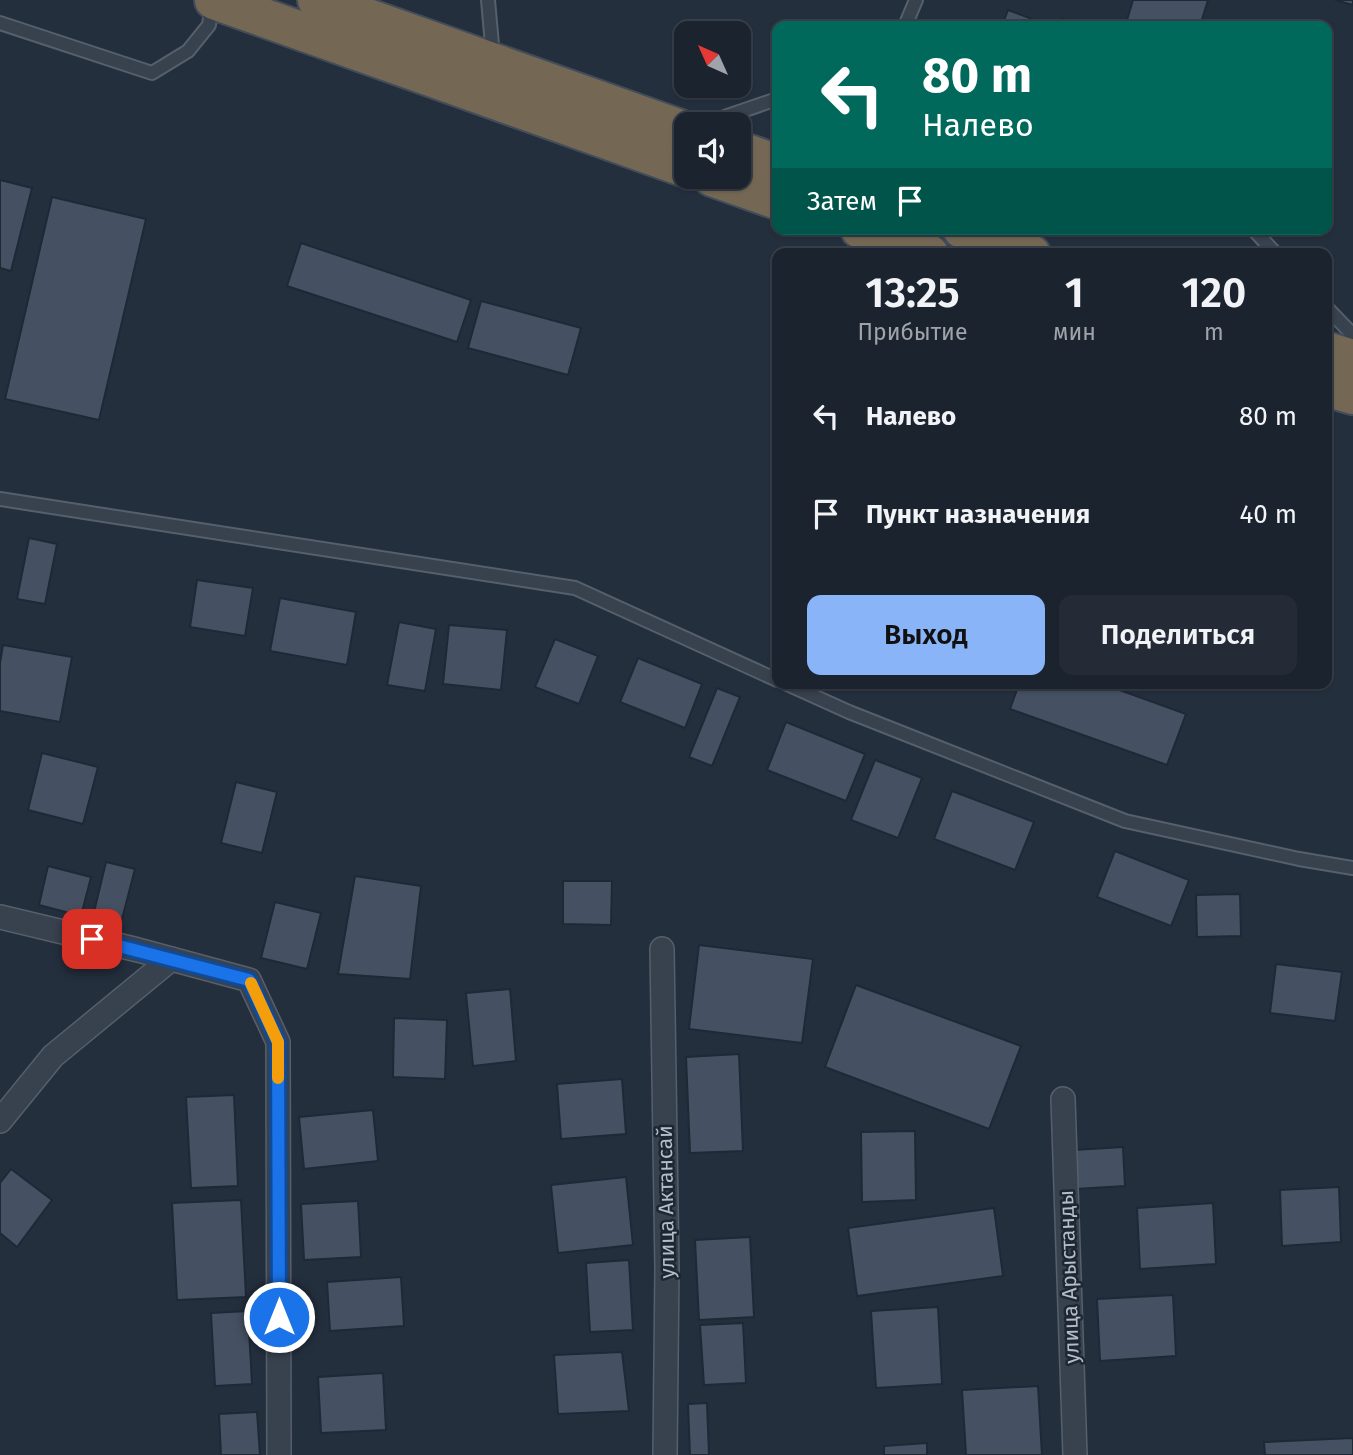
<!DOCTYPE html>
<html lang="ru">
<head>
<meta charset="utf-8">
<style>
  :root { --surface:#1b232e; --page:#242b36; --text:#f1f3f6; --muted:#a0a4aa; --line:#39404a; --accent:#8ab4f8 }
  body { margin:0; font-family:"Fira Sans",sans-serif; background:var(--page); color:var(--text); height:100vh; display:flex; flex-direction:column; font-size:26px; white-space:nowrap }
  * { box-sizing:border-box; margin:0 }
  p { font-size:23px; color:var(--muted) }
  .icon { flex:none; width:38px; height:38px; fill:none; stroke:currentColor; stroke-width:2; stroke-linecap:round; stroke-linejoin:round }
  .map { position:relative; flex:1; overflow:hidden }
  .drawer { position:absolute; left:772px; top:248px; width:560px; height:441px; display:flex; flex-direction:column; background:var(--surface); border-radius:14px; box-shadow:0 2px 5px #0004,0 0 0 2px var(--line) }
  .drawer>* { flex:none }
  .top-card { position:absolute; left:772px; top:21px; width:560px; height:214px; border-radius:14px; box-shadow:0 2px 5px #0004,0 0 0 2px var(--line); background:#00695c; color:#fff; overflow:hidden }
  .needle { width:46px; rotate:315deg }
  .fabs { position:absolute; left:674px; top:21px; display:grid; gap:14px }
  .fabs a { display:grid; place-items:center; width:77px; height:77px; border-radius:14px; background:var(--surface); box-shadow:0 2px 5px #0004,0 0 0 2px var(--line); font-size:35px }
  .pin { position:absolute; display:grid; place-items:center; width:60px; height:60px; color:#fff; margin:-30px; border-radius:14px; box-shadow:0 4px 10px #0006 }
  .me { position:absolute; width:77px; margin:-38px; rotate:0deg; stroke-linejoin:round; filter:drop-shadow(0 0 5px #0008) }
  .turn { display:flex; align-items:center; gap:24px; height:147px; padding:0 35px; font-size:32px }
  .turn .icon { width:91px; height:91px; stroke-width:2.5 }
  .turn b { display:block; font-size:49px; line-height:60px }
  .then { display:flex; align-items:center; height:66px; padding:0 35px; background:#0003; gap:14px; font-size:26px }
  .eta { display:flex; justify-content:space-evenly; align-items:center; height:119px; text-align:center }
  .eta b { font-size:42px; font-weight:600; line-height:49px }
  .primary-button { display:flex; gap:14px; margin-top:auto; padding:14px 35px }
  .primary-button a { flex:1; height:80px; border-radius:14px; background:var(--accent); color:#111; font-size:28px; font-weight:600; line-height:80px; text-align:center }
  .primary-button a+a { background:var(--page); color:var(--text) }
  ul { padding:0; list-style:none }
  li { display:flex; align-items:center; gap:21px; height:98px; padding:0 35px }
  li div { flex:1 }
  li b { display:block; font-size:26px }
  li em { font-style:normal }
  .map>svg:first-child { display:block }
  .building { fill:#455162; stroke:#1f2835; stroke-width:2 }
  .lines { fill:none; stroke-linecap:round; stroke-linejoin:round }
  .lane-casing { stroke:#565f6c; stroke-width:16 }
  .street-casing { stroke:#565f6c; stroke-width:26 }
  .highway-casing { stroke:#434c59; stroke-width:42 }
  .lane { stroke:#38414e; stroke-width:12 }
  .street { stroke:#38414e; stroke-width:23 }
  .highway { stroke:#746855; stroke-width:38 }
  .route-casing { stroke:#114b97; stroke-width:18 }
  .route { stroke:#1a73e8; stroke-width:12 }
  .slow { stroke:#f59e0b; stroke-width:12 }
  .labels { text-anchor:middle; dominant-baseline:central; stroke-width:5; stroke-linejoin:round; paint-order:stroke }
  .street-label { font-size:21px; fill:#b4bcc9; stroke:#1d2633 }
</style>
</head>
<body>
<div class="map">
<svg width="1353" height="1455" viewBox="0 0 1353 1455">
  <rect width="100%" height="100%" fill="#242f3e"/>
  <g class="building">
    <polygon points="1133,0 1208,0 1200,26 1150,26 1127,20"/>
    <polygon points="1335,0 1353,0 1353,5"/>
    <polygon points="1008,10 1048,25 1048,26 1002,26"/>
    <polygon points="1062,19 1090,26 1059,26"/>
    <polygon points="0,180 32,188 11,271 0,268"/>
    <polygon points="52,197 146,219 99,420 5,399"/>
    <polygon points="301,243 471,300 457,342 287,286"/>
    <polygon points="481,301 581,328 568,375 468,348"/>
    <polygon points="29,538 57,544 45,604 17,599"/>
    <polygon points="197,580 253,588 245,636 190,627"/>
    <polygon points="280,598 356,612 347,665 270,651"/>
    <polygon points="399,622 436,629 425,691 387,685"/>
    <polygon points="449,625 507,630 501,690 443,684"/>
    <polygon points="555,639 598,656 579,704 535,687"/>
    <polygon points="3,645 72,657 60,722 0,711 0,663"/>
    <polygon points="638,658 702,684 685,728 620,702"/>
    <polygon points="1019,684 1103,684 1186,714 1167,765 1010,709"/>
    <polygon points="717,688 740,697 712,766 689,757"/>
    <polygon points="786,722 865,754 846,801 767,770"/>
    <polygon points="42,753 98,767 83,824 28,810"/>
    <polygon points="875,760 922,778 898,838 851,820"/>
    <polygon points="236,782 277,792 262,853 221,843"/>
    <polygon points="952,791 1034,822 1015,870 934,839"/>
    <polygon points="1115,851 1189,880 1171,926 1097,897"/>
    <polygon points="106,862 135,869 122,919 94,912"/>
    <polygon points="48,866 91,877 81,916 39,905"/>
    <polygon points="355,876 421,886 410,979 338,974"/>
    <polygon points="563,881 612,881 611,925 563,924"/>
    <polygon points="1240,894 1241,936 1197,937 1196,895"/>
    <polygon points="275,902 321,913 307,969 261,958"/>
    <polygon points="699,945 813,959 802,1043 689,1029"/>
    <polygon points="1276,964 1342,972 1335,1021 1270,1013"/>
    <polygon points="856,985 1021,1046 989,1129 825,1067"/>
    <polygon points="510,989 516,1061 473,1066 466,993"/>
    <polygon points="394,1018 447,1020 445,1079 393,1077"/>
    <polygon points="739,1054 743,1151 690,1153 686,1057"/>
    <polygon points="622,1079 626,1134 561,1139 557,1084"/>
    <polygon points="234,1095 238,1186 191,1188 186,1097"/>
    <polygon points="373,1110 378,1161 304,1169 299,1117"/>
    <polygon points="915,1131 916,1200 862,1202 861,1132"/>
    <polygon points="1123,1147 1125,1186 1076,1189 1074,1150"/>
    <polygon points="11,1169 52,1200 17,1247 0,1233 0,1183"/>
    <polygon points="626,1177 633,1245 558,1253 551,1185"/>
    <polygon points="1339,1187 1341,1242 1282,1246 1280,1190"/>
    <polygon points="241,1200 246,1297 177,1300 172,1203"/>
    <polygon points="358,1201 361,1257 304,1260 301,1204"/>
    <polygon points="1213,1203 1216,1264 1140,1269 1137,1208"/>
    <polygon points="994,1208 1003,1276 857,1296 848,1228"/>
    <polygon points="750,1237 754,1317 699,1320 695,1240"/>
    <polygon points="629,1260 633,1330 590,1332 586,1263"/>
    <polygon points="401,1277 404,1326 330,1331 327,1282"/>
    <polygon points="1173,1295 1176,1356 1100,1361 1097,1299"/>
    <polygon points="938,1307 942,1384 876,1388 871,1311"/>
    <polygon points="248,1311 252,1384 215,1386 211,1313"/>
    <polygon points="743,1323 746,1383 704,1385 700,1325"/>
    <polygon points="622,1352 629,1411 558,1414 554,1355"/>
    <polygon points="383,1373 386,1430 321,1433 318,1377"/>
    <polygon points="1038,1386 1042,1455 966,1455 962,1390"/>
    <polygon points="707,1403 709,1455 690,1455 688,1404"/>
    <polygon points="257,1412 260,1455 221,1455 219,1414"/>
    <polygon points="1353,1438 1353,1455 1265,1455 1264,1442"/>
    <polygon points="927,1443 927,1455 884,1455 884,1446"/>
  </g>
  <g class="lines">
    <defs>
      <g id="lane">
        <polyline points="488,0 493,56"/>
        <polyline points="0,23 152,73 188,51 209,25 212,2"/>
        <polyline points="905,26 916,0"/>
        <polyline points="704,124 777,99"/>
        <polyline points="1253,229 1276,254"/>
        <polyline points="1326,307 1353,335"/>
        <polyline points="0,499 575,588 777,680"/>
        <polyline points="787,684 849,712 1125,821 1299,859 1353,868"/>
      </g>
      <g id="street">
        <polyline points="0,917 138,950 249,980 278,1042 279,1455"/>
        <polyline points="662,949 667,1269 665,1455"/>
        <polyline points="1063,1099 1075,1455"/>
        <polyline points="0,1121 53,1056 171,959"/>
      </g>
      <g id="highway">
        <polyline points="214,0 686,168"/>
        <polyline points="317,0 686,131"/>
        <polyline points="738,150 777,164"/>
        <polyline points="712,177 777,200"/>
        <polyline points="860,229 929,254"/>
        <polyline points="962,229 1031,254"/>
        <polyline points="1326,351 1353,359"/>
        <polyline points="1326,387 1353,395"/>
      </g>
    </defs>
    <use href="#lane" class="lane-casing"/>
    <use href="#street" class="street-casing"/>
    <use href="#highway" class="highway-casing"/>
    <use href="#lane" class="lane"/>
    <use href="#street" class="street"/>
    <use href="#highway" class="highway"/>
  </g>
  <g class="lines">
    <defs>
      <polyline id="route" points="92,939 249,980 278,1042 279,1317"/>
    </defs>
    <use href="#route" class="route-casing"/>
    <use href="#route" class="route"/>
    <polyline class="slow" points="251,983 278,1042 278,1078"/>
  </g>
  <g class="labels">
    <g class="street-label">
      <text transform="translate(666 1202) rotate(-91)">улица Актансай</text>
      <text transform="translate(1069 1277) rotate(-92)">улица Арыстанды</text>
    </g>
  </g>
</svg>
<div class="fabs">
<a><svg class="needle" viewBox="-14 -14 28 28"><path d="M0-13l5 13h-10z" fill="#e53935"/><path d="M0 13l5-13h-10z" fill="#a0a4aa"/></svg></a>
<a><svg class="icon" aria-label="sound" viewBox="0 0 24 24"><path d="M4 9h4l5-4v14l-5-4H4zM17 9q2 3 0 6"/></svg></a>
</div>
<div class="pin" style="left:92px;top:939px;background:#d93025"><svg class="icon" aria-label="arrive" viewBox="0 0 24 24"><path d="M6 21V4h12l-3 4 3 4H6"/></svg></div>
<svg class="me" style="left:279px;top:1317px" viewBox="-20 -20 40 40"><circle r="17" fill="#1a73e8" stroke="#fff" stroke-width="3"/><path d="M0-11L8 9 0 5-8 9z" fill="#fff"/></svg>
<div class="top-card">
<div class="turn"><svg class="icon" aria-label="left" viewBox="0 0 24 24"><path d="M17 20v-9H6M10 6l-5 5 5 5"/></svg><div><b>80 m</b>Налево</div></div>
<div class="then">Затем<svg class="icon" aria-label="arrive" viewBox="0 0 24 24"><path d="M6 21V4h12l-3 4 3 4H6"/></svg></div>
</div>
<section class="drawer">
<div class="eta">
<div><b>13:25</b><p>Прибытие</p></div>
<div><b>1</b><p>мин</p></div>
<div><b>120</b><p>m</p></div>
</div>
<ul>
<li><svg class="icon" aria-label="left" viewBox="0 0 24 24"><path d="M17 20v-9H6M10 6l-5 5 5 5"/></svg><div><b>Налево</b></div><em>80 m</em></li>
<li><svg class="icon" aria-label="arrive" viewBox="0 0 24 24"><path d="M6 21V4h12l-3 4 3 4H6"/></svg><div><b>Пункт назначения</b></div><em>40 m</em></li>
</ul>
<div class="primary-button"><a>Выход</a><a>Поделиться</a></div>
</section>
</div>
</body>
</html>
